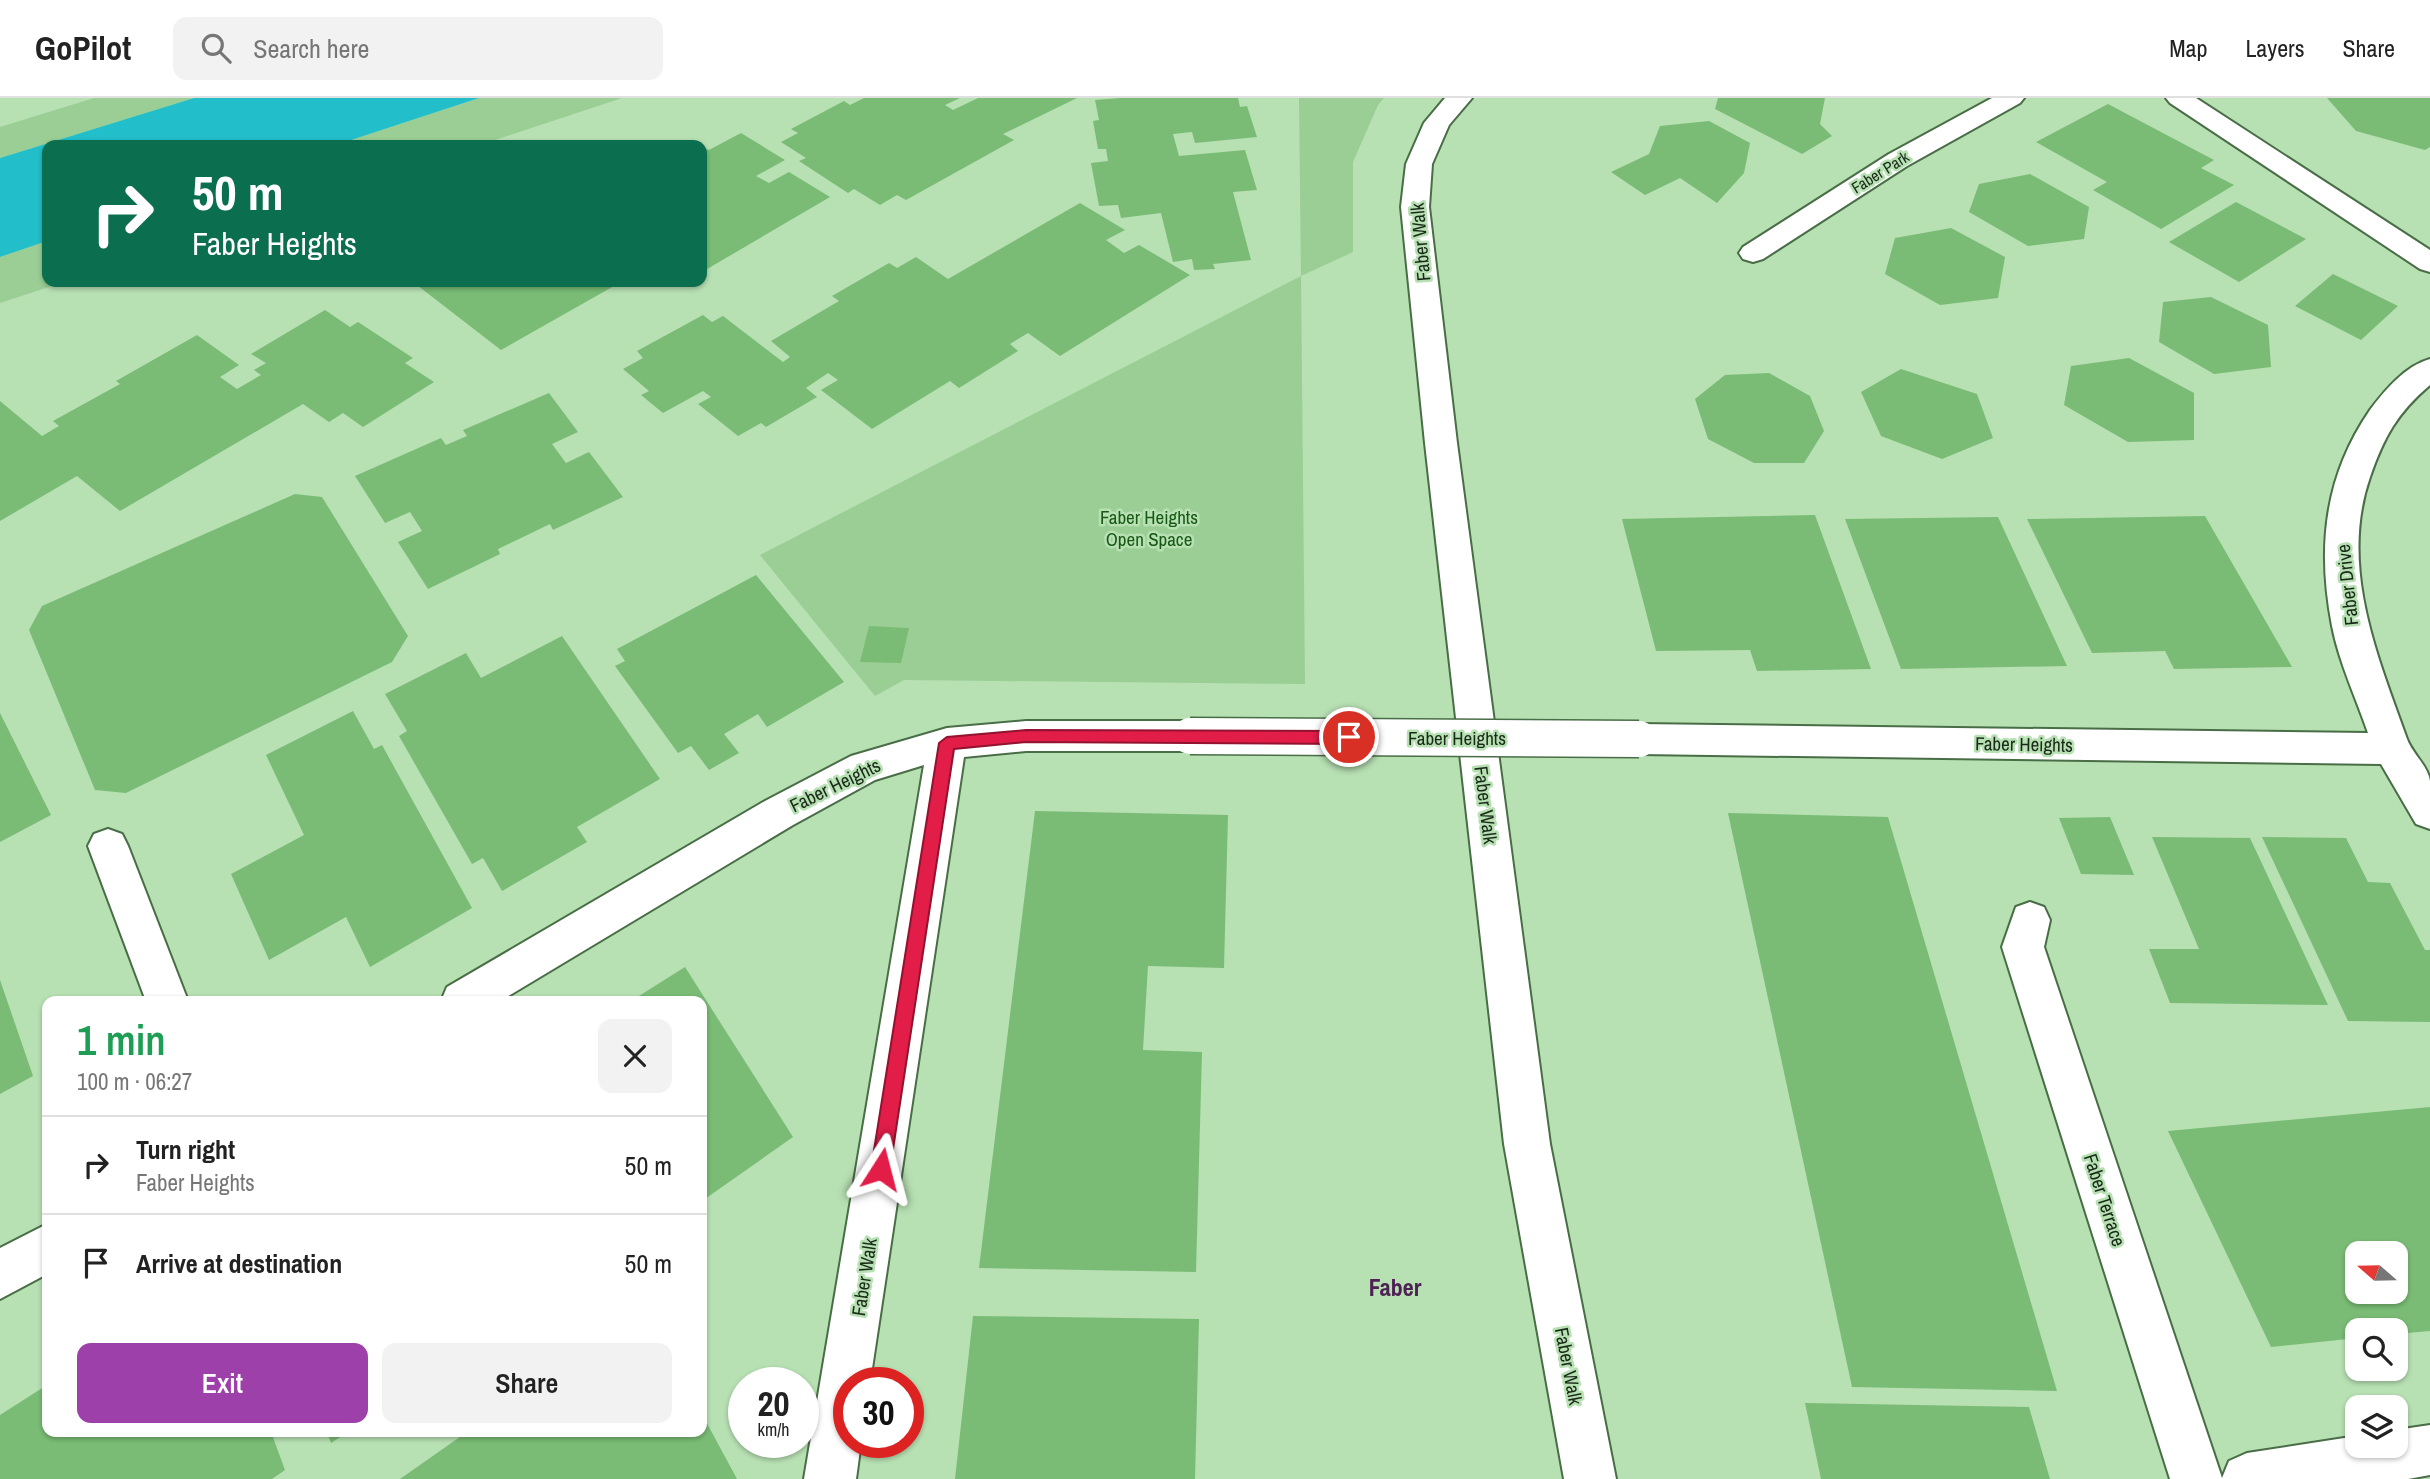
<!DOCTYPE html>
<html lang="en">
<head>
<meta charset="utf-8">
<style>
  :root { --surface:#fff; --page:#f2f2f2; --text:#222; --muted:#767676; --line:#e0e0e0; --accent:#9d40aa }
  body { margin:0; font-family:"Archivo Narrow",sans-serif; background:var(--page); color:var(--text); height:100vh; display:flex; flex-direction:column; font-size:26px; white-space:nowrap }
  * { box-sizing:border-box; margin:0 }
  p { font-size:23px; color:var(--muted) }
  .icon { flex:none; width:38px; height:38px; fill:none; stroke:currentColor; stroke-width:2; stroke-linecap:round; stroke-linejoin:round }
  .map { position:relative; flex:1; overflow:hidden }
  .panel { position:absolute; left:42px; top:898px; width:665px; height:441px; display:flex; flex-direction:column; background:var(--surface); border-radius:14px; box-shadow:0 2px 5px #0004 }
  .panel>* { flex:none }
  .banner { position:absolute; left:42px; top:42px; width:665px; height:147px; border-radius:14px; box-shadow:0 2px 5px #0004; background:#0b6e4f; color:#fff; overflow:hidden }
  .needle { width:46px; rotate:290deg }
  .fabs { position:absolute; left:2345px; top:1143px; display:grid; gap:14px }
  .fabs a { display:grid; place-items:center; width:63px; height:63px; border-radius:14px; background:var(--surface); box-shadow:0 2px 5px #0004; font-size:35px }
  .speed { position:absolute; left:728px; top:1269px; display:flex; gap:14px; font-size:35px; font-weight:700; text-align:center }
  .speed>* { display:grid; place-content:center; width:91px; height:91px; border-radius:50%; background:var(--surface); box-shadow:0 2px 5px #0004; line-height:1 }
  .speed small { font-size:18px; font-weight:400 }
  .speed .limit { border:10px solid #d22; background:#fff; color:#111 }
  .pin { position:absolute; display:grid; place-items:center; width:60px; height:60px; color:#fff; margin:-30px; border:4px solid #fff; border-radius:50%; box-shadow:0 2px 7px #0007 }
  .me { position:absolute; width:77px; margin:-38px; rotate:9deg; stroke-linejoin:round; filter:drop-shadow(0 0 5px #0008) }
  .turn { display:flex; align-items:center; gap:24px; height:147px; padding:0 35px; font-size:32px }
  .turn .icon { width:91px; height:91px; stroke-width:2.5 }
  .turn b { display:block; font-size:49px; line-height:60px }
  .round { display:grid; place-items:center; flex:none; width:74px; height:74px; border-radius:14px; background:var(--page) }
  .head { display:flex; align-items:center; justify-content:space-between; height:119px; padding:0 35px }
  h1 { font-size:42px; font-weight:600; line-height:52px; color:#1e9e55 }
  .button { display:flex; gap:14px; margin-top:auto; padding:14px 35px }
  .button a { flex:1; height:80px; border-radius:14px; background:var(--accent); color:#fff; font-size:28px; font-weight:600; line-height:80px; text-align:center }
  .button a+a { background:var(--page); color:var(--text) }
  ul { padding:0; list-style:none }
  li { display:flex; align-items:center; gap:21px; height:98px; padding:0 35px; border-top:2px solid var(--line) }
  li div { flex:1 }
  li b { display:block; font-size:26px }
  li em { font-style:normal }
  header { display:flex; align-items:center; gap:42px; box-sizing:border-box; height:98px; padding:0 35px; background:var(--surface); border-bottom:2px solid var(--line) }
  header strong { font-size:33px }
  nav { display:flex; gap:38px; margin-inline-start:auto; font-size:24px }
  .search { width:490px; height:63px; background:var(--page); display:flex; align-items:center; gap:18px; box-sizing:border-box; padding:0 24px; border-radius:14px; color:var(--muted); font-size:26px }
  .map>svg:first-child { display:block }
  .green { fill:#9ace95 }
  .water { fill:#22bfca }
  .building { fill:#7abc75; fill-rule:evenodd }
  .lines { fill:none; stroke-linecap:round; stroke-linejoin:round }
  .street-casing { stroke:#496d46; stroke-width:4 }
  .street { fill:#fff; fill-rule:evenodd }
  .street-bridge-casing { stroke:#496d46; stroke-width:39; stroke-linecap:butt }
  .street-bridge { stroke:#fff; stroke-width:36 }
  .route { fill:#e11d48; stroke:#92132f; stroke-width:2 }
  .labels { text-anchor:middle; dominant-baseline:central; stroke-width:5; stroke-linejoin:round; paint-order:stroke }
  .far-street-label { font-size:16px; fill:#1a2a19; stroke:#b7e0b3 }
  .street-label { font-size:19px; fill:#1a2a19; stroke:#b7e0b3 }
  .park-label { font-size:19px; fill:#185a15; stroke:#b7e0b3 }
  .near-neighbourhood-label { font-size:24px; font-weight:bold; fill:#4e2154; stroke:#b7e0b3 }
</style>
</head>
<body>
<header>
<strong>GoPilot</strong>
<div class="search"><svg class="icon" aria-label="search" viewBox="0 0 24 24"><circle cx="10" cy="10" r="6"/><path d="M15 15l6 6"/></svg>Search here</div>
<nav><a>Map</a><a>Layers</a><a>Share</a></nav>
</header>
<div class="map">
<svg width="2430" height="1381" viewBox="0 0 2430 1381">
  <rect width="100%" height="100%" fill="#b7e0b3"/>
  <g class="green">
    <polygon points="94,0 194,0 0,60 0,29"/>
    <polygon points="479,0 622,0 480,47 336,47"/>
    <polygon points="1299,0 1384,0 1378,7 1353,64 1353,154 1301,178 1305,586 904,582 875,598 760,457 1301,178"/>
    <polygon points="47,143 47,184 64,184 0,205 0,159"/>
  </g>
  <polygon class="water" points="194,0 479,0 336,47 47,47 47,143 0,159 0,60"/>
  <g class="building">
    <polygon points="864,0 960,0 945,7 953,12 978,0 1077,0 1003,36 1014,42 906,102 897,97 880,107 854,91 848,95 799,63 806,60 781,44 798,35 791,31 844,3 850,7"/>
    <polygon points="1120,0 1238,0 1240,9 1247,8 1257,39 1195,45 1192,34 1173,36 1179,58 1245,52 1257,92 1233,94 1251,162 1213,166 1215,171 1194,172 1192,161 1173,164 1161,115 1121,120 1118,107 1099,108 1091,65 1108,63 1106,51 1098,51 1093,23 1099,22 1095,2"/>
    <polygon points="1718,0 1825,0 1820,26 1832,38 1802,56 1715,11"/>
    <polygon points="2327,0 2430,0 2430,49 2425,52 2356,33"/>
    <polygon points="2108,6 2214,62 2201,70 2234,87 2161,131 2093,92 2107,84 2036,44"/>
    <polygon points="1709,23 1750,45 1744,75 1717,105 1680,80 1645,97 1611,74 1649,56 1660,28"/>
    <polygon points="741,35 785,62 756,78 769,85 789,74 830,99 702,174 702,50 709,52"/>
    <polygon points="2030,76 2089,109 2084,141 2028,148 1969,114 1979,86"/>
    <polygon points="2236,104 2306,141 2239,184 2169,144"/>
    <polygon points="1080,105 1125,132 1106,142 1124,155 1139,147 1190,177 1060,258 1028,235 1010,246 1018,253 959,290 950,283 872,331 821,292 838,282 828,275 806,290 817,299 766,329 761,325 738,338 698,306 711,299 703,293 663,315 641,297 649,293 623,271 643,260 637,253 703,217 712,224 723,218 783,264 790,259 771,243 839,203 832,198 889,165 897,170 916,159 948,181"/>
    <polygon points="1951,130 2005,159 1998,200 1940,207 1885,176 1895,140"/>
    <polygon points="2333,176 2398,208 2361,242 2295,208"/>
    <polygon points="413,184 621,184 501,252"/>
    <polygon points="2211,199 2268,227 2271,269 2214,276 2159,244 2163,204"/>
    <polygon points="325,212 350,229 358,224 413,260 405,265 434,284 363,329 343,315 329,324 303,306 120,413 77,378 0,423 0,303 42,338 59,328 53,323 120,286 116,283 197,237 239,267 220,279 237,291 261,277 254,272 266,265 251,256"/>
    <polygon points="2129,260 2194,295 2194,342 2128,344 2064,307 2071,268"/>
    <polygon points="1901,271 1977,296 1993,340 1942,361 1881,338 1861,294"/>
    <polygon points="1769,275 1810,298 1824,333 1804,365 1754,365 1708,341 1695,301 1725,277"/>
    <polygon points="549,295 578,334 552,346 566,365 589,354 623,399 553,432 550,426 498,451 500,456 428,491 398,444 422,433 410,414 385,425 355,378 441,340 446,347 467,338 463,332"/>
    <polygon points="295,396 322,399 408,538 392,564 126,695 95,692 29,532 42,508"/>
    <polygon points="1815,417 1871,571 1757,573 1750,552 1656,553 1622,421"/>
    <polygon points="2205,418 2292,569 2174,571 2165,553 2092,555 2027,421"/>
    <polygon points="1998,419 2067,568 1901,571 1845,421"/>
    <polygon points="756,477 844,584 767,629 758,616 724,636 739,655 709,672 691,648 678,655 615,568 625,563 617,551"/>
    <polygon points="869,528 909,530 901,565 860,564"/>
    <polygon points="562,538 660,681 577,729 587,744 502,793 483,760 472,766 399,638 407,633 385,596 466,555 481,580"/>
    <polygon points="353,613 374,651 382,647 472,810 370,869 346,819 269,862 231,776 304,737 266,657"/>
    <polygon points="0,615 51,717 0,744"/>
    <polygon points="1035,713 1228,717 1224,870 1148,868 1143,952 1202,954 1196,1174 979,1170"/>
    <polygon points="1728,715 1888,719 2057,1293 1852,1289"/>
    <polygon points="2110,719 2134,777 2081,776 2059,720"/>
    <polygon points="2152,739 2250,740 2328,907 2170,905 2149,851 2199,851"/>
    <polygon points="2262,739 2346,740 2368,784 2390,785 2425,852 2430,852 2430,924 2348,923"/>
    <polygon points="685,869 793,1039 702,1103 702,903 631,903"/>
    <polygon points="0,882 33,978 0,996"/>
    <path d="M 2430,1009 L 2430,1233 L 2396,1236 L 2396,1232 L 2357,1232 L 2357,1240 L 2271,1249 L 2168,1033 ZM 2357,1155 L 2396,1155 L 2396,1194 L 2357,1194 Z"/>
    <polygon points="973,1218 1199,1221 1195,1381 955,1381"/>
    <polygon points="47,1287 47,1334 271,1334 285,1372 272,1381 0,1381 0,1317"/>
    <polygon points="1805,1305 2029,1309 2050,1381 1821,1381"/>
    <polygon points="702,1316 737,1381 400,1381 467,1334 702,1334"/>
    <polygon points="327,1334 348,1334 331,1345"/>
  </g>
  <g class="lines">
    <defs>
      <g id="street">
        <polygon points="1445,0 1472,0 1449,27 1432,66 1429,109 1457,345 1550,1046 1616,1381 1564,1381 1504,1046 1425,345 1401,109 1406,66 1424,25"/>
        <polygon points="1992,0 2024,0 2020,5 1907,68 1763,161 1753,164 1743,161 1739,155 1743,149 1889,56"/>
        <polygon points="2166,0 2196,0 2430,152 2430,174 2420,171 2170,5"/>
        <path d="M 2430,261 L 2430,287 C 2397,315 2384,339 2370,379 C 2339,468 2377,557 2407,641 C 2412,655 2428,668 2430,683 C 2430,698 2430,715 2430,731 L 2416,726 L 2381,666 L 1639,656 L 1626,652 L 1620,641 L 1626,630 L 1639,626 L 2368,635 C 2356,600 2339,564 2332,528 C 2317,450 2324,379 2370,312 C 2385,292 2405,268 2430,261 Z"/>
        <polygon points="1026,623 1190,623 1203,627 1209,638 1203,649 1190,653 1026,653 964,659 870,1284 849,1284 849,1344 861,1344 856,1381 804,1381 924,667 875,682 793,727 500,903 441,903 447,889 765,703 851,658 947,630"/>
        <polygon points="108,731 122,736 128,748 188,903 146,903 88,748 94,736"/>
        <polygon points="2030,804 2044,809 2050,822 2044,849 2222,1380 2229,1363 2247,1355 2357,1338 2357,1348 2396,1348 2396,1332 2430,1327 2430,1377 2408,1381 2170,1381 2002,849 2016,809"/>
        <polygon points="47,1126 47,1176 0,1201 0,1150"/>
      </g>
    </defs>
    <use href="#street" class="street-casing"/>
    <use href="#street" class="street"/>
    <defs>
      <polyline id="street-bridge" points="1190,638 1639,641"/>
    </defs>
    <use href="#street-bridge" class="street-bridge-casing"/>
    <use href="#street-bridge" class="street-bridge"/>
  </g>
  <polygon class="route" points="1026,632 1349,633 1356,639 1349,646 1026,644 954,651 890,1071 887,1077 881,1080 874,1077 871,1071 939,645 947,639"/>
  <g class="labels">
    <g class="far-street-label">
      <text transform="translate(1880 74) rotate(-32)">Faber Park</text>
    </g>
    <g class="street-label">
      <text transform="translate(1420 144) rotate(-95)">Faber Walk</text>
      <text transform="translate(2347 487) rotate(-96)">Faber Drive</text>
      <text x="1457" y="640">Faber Heights</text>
      <text transform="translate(2024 646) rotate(1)">Faber Heights</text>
      <text transform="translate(835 687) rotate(-26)">Faber Heights</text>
      <text transform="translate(1486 707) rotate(83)">Faber Walk</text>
      <text transform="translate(2105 1102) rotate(72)">Faber Terrace</text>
      <text transform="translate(864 1179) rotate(-81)">Faber Walk</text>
      <text transform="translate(1569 1268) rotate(79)">Faber Walk</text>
    </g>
    <g class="park-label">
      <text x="1149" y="419">Faber Heights<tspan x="1149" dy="22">Open Space</tspan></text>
    </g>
    <g class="near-neighbourhood-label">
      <text x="1395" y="1189">Faber</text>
    </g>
  </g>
</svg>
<div class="fabs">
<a><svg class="needle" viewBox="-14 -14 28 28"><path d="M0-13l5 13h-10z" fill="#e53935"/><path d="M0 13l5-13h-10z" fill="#767676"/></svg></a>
<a><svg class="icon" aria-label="search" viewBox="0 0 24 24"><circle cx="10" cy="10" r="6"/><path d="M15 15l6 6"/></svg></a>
<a><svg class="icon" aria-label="layers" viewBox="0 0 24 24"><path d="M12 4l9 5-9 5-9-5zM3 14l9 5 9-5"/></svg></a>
</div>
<div class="speed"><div>20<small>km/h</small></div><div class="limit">30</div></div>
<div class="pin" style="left:1349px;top:639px;background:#d93025"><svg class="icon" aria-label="arrive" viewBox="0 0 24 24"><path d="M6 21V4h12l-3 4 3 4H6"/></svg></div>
<svg class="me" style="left:881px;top:1071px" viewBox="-20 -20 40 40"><path d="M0-17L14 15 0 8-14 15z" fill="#e11d48" stroke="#fff" stroke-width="4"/></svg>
<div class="banner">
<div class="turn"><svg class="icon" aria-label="right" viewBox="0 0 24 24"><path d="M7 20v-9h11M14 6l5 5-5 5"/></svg><div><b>50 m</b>Faber Heights</div></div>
</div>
<section class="panel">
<div class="head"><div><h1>1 min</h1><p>100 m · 06:27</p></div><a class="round"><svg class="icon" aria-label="close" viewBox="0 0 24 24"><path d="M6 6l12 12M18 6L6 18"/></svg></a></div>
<ul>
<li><svg class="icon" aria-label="right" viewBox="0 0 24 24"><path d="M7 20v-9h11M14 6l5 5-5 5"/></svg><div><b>Turn right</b><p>Faber Heights</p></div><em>50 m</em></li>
<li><svg class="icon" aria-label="arrive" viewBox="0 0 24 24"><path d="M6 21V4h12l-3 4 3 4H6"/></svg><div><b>Arrive at destination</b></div><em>50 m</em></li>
</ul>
<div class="button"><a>Exit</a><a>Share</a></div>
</section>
</div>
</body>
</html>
